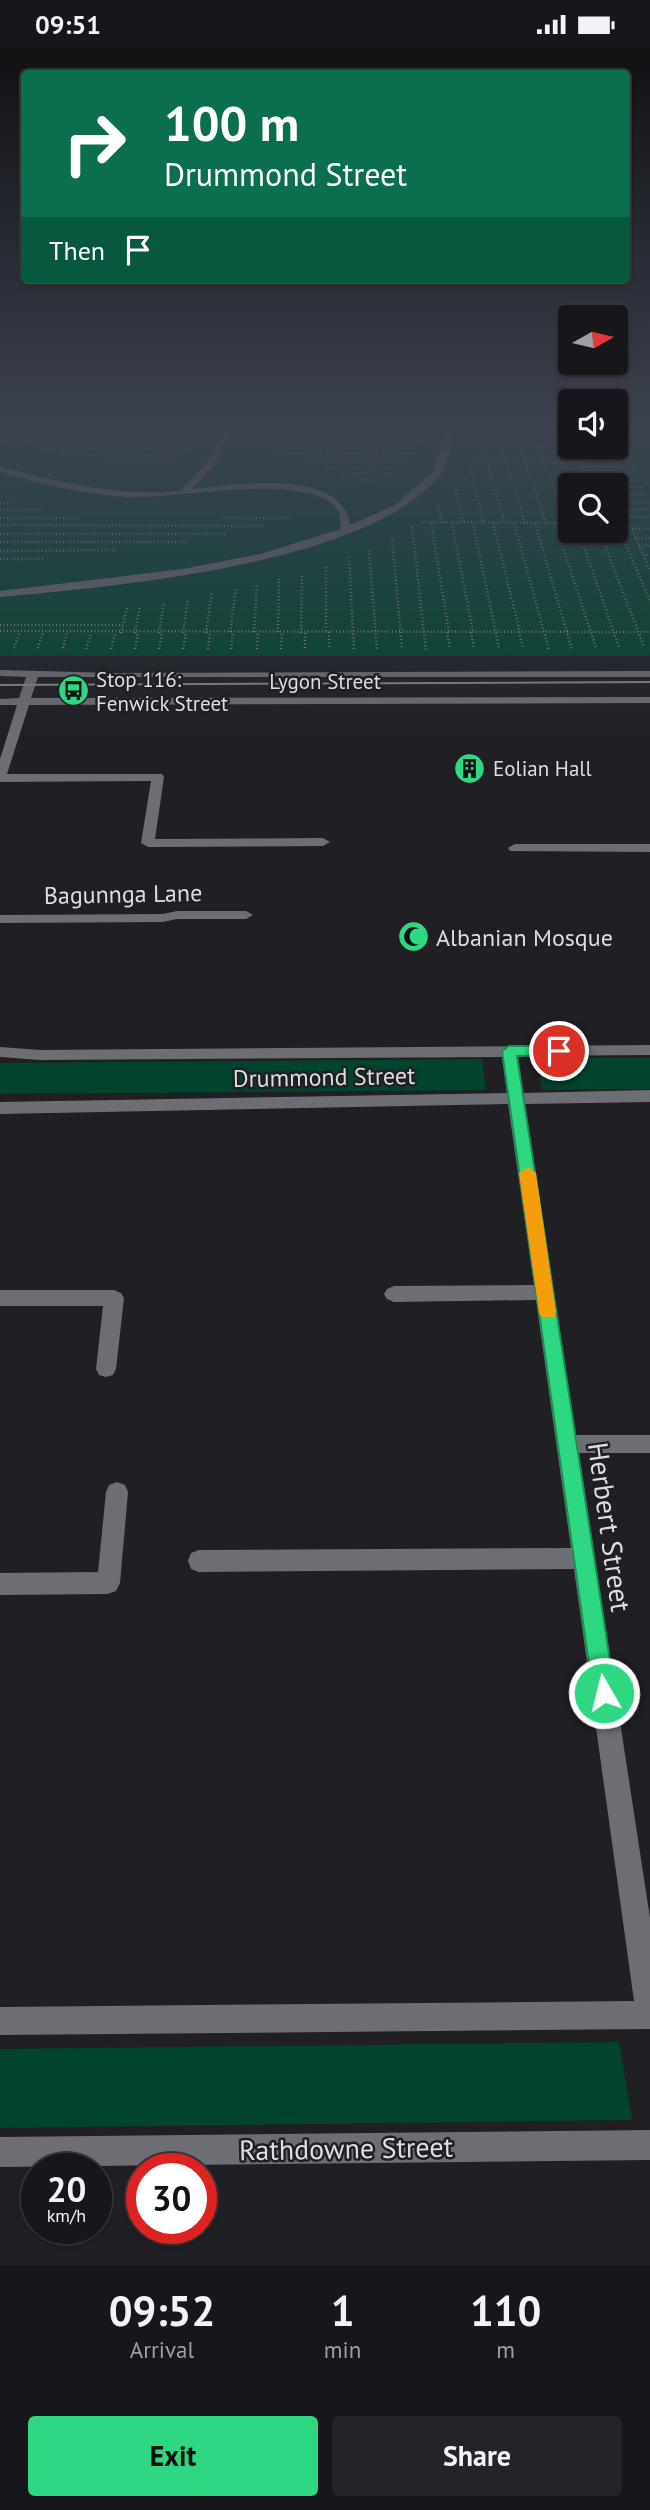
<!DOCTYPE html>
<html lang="en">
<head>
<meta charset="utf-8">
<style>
  :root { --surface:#17171b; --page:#242428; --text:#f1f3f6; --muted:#9e9fa3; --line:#36363a; --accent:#2ed883 }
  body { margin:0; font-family:"PT Sans",sans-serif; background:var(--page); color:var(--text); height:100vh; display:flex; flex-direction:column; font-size:26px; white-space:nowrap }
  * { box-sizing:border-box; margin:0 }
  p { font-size:23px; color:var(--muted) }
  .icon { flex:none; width:38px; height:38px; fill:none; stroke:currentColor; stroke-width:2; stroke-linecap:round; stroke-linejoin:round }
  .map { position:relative; height:2216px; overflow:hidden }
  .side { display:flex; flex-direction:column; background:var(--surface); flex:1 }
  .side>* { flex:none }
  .banner { position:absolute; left:21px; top:21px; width:609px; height:214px; border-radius:7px; box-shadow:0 2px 5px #0004,0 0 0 2px var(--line); background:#0b6e4f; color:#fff; overflow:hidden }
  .needle { width:46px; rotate:82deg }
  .controls { position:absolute; left:558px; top:256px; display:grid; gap:14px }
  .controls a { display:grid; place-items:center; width:70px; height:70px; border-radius:7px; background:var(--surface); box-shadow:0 2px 5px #0004,0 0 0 2px var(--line); font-size:35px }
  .speed { position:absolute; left:21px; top:2104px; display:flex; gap:14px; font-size:35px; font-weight:700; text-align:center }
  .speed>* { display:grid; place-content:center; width:91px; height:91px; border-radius:50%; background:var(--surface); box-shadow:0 2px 5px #0004,0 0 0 2px var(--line); line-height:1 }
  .speed small { font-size:18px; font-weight:400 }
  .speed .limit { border:10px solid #d22; background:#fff; color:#111 }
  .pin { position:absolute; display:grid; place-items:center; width:60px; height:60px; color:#fff; margin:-30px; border:4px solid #fff; border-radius:50%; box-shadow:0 2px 7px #0007 }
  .me { position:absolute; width:77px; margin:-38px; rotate:352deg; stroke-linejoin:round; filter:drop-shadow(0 0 5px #0008) }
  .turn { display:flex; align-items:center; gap:24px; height:147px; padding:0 28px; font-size:32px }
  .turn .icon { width:91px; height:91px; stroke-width:2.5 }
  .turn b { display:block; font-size:49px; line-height:60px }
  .then { display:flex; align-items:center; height:66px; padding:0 28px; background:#0003; gap:14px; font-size:26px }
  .eta { display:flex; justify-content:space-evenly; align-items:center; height:119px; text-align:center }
  .eta b { font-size:42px; font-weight:700; line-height:49px }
  .button { display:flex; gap:14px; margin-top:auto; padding:14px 28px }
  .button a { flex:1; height:80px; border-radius:7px; background:var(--accent); color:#111; font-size:28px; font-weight:700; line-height:80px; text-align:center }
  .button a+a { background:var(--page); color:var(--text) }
  .status { display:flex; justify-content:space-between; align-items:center; height:49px; padding:0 35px; background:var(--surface); direction:ltr }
  .status svg { height:19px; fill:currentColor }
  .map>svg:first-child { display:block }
  .green { fill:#00442e; fill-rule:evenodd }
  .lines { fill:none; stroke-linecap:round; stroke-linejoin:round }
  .path { stroke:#838387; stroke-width:2.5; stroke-dasharray:1 2.5; stroke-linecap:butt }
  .minor { fill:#6d6e74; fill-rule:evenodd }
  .tram { stroke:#848488; stroke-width:2 }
  .route { fill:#2ed883; stroke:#1e8c55; stroke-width:2 }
  .slow { fill:#f59e0b }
  .labels { text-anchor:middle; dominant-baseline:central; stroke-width:5; stroke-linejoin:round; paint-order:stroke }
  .far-poi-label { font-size:21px; fill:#dddee1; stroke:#1f1f24; text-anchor:start }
  .far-street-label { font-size:21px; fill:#dddee1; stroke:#1f1f24 }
  .street-label { font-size:24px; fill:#dddee1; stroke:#1f1f24 }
  .poi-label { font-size:24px; fill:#dddee1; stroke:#1f1f24; text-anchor:start }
  .near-street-label { font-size:28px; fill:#dddee1; stroke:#1f1f24 }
</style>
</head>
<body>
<div class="status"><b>09:51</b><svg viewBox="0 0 49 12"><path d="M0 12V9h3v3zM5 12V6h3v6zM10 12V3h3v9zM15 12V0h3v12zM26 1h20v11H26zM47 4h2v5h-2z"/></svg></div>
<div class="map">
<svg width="650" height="2216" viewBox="0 0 650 2216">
  <rect width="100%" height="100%" fill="#1f1f24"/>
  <g class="green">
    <path d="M 0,381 L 570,381 L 570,397 L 616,397 L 616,381 L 650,381 L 650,607 L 0,607 ZM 570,436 L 616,436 L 616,481 L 570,481 Z"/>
    <polygon points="650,1008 650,1040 542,1041 537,1009"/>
    <polygon points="482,1010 486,1041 0,1045 0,1014"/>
    <polygon points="619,1993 632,2071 0,2079 0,2000"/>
  </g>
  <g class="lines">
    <g class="path">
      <polyline points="568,381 570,388"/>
      <polyline points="495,383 478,383 505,474"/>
      <polyline points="255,384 421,385"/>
      <polyline points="0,385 12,385"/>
      <polyline points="10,388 195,388"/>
      <polyline points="0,391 9,391"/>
      <polyline points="252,391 419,392"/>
      <polyline points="616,391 620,391"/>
      <polyline points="12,394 192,394"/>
      <polyline points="520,397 546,474"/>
      <polyline points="538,397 567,474"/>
      <polyline points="557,397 572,436"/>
      <polyline points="262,398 415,398"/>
      <polyline points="575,398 623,398"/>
      <polyline points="37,400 189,400"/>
      <polyline points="271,404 417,404"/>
      <polyline points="578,405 627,405"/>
      <polyline points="62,406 182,406"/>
      <polyline points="305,411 409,411"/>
      <polyline points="580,411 630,411"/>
      <polyline points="101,413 176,413"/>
      <polyline points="470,414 582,414"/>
      <polyline points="583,417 633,418"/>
      <polyline points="326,418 402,418"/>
      <polyline points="470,420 484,474"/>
      <polyline points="586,424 636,424"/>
      <polyline points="342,425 393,425"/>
      <polyline points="350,431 387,431"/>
      <polyline points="589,431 639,431"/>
      <polyline points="616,438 643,438"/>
      <polyline points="456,441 464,474"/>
      <polyline points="616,445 646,446"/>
      <polyline points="616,453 649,453"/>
      <polyline points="0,454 13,454"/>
      <polyline points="438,456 442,474"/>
      <polyline points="0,461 44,461"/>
      <polyline points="616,461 650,460"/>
      <polyline points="616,468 650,468"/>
      <polyline points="0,469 80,469"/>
      <polyline points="221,469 290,469"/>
      <polyline points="422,473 570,474"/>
      <polyline points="616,473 650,552"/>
      <polyline points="616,473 629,473 650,522"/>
      <polyline points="431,474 449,583"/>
      <polyline points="452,474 473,583"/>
      <polyline points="473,474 499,599"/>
      <polyline points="493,474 520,583"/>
      <polyline points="514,474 549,601"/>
      <polyline points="525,474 501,397 570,397"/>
      <polyline points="535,474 572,601"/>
      <polyline points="555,474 596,599"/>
      <polyline points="0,476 264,477"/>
      <polyline points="412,478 426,602"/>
      <polyline points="632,480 650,480"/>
      <polyline points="578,481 619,598"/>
      <polyline points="599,481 644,598"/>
      <polyline points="0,485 227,485"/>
      <polyline points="392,489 402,599"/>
      <polyline points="635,489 650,489"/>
      <polyline points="0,493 188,493"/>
      <polyline points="639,497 650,497"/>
      <polyline points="369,501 377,600"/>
      <polyline points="0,502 116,501"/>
      <polyline points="643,506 650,506"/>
      <polyline points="349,508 354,601"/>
      <polyline points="0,510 45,510"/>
      <polyline points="326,518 326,583"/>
      <polyline points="0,576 123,576"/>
      <polyline points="0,582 650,583"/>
      <polyline points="230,583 236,539"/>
      <polyline points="254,583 257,535"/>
      <polyline points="278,583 279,528"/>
      <polyline points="329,583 329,600"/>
      <polyline points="447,583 450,599"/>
      <polyline points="471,583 474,599"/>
      <polyline points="519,583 523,599"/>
      <polyline points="121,584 127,559"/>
      <polyline points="135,584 140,557"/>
      <polyline points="159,584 164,553"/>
      <polyline points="183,584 188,550"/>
      <polyline points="206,584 212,543"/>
      <polyline points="301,584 302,525"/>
      <polyline points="305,584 305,600"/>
      <polyline points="14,599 20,583"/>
      <polyline points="38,599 43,583"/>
      <polyline points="63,599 67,583"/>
      <polyline points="86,600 91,584"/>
      <polyline points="111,600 115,584"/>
      <polyline points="135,600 138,584"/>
      <polyline points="159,600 162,584"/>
      <polyline points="183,600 186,584"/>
      <polyline points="208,600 210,583"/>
      <polyline points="231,600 233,583"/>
      <polyline points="257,600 258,583"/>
      <polyline points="281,600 282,584"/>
    </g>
    <g class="minor">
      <path d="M 226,381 L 234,381 L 213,418 L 192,440 C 233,436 342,417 350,476 L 393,457 L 433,423 L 446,381 L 454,381 C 450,394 448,416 439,427 C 366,516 112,538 0,548 L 0,542 L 183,520 L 260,505 L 341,480 C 340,474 341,465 336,459 C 307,422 173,451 126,448 C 83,445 42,435 0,423 L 0,417 C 60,434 117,447 180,442 L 206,415 Z"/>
      <polygon points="0,621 117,624 650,622 650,628 38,628 31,649 650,648 650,654 29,656 7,725 162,725 164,728 155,790 323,789 330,793 323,797 148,798 141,794 151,732 0,733 0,710 17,656 0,656 0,650 19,649 26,628 0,627"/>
      <polygon points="515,795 650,795 650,803 510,802 508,799"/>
      <polygon points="177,862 246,862 253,866 246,870 177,870 163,873 0,874 0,866 163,865"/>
      <polygon points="650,996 650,1006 518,1007 523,1044 650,1041 650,1053 525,1055 576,1386 650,1386 650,1404 579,1404 650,1869 650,1980 0,1986 0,1958 634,1952 574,1520 199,1523 191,1520 188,1512 191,1504 199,1501 571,1499 536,1251 394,1253 387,1250 384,1245 387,1240 394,1237 534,1236 508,1055 0,1065 0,1053 507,1044 502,1008 40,1011 0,1008 0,998 40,1001"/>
      <polygon points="0,1241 114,1241 121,1244 124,1249 116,1320 113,1326 106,1328 99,1326 96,1320 103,1257 0,1257"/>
      <polygon points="117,1433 125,1436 128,1443 120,1534 116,1542 108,1545 0,1546 0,1524 98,1523 106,1443 109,1436"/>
      <polygon points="650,2081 650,2111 0,2118 0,2088"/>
    </g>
    <polyline class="tram" points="0,636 650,633"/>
  </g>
  <linearGradient id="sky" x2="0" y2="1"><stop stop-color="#111114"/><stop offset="0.55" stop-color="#3c4250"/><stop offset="1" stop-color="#3c4250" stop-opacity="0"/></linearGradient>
  <rect width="650" height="691" fill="url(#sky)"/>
  <polygon class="route" points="509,997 559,997 566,1002 559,1006 517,1007 615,1644 612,1652 604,1656 596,1652 593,1644 502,1002"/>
  <polygon class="slow" points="528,1118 536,1124 556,1263 554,1268 541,1268 539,1263 519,1124"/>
  <defs>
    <symbol id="bus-disc" viewBox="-11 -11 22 22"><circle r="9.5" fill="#2ed883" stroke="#1f1f24"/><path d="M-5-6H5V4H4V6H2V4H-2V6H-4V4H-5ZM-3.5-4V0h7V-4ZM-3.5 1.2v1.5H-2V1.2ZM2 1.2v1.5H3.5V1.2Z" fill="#111"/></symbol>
    <symbol id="building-disc" viewBox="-11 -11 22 22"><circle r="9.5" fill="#2ed883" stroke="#1f1f24"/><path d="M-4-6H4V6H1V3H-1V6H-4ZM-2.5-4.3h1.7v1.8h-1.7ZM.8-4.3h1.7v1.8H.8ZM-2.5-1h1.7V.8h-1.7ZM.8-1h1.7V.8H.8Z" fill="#111"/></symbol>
    <symbol id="mosque-disc" viewBox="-11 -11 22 22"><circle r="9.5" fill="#2ed883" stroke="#1f1f24"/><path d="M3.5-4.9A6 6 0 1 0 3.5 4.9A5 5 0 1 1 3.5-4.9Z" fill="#111"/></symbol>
  </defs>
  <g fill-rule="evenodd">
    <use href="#bus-disc" x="56" y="624" width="35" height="35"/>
    <use href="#building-disc" x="452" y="702" width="35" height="35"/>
    <use href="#mosque-disc" x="396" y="870" width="35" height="35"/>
  </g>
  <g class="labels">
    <g class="far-poi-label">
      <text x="96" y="630">Stop 116:<tspan x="96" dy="24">Fenwick Street</tspan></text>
      <text x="493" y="719">Eolian Hall</text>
    </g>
    <g class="far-street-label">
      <text x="325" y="632">Lygon Street</text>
    </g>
    <g class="street-label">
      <text transform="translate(123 845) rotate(-1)">Bagunnga Lane</text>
      <text transform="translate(324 1028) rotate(-1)">Drummond Street</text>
    </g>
    <g class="poi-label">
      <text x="436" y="888">Albanian Mosque</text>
    </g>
    <g class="near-street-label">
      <text transform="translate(610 1478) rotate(82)">Herbert Street</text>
      <text transform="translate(346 2099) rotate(-1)">Rathdowne Street</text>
    </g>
  </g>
</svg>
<div class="controls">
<a><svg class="needle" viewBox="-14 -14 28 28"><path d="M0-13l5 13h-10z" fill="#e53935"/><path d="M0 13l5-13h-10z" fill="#9e9fa3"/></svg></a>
<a><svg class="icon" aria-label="sound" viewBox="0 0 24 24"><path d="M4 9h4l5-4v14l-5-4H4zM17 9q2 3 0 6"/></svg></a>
<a><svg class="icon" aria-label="search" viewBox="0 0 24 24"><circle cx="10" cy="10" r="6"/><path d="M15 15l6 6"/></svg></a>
</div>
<div class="speed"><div>20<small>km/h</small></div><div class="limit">30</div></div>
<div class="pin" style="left:559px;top:1002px;background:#d93025"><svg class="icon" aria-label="arrive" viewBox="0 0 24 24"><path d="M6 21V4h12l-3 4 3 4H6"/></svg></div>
<svg class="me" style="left:604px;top:1644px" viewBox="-20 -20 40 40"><circle r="17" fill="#2ed883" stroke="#fff" stroke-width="3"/><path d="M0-11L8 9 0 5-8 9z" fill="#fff"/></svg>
<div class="banner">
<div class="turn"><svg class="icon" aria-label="right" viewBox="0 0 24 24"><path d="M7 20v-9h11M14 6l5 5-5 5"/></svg><div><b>100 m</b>Drummond Street</div></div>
<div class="then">Then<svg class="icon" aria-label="arrive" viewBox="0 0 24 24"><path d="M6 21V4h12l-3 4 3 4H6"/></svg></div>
</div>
</div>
<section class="side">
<div class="eta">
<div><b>09:52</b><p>Arrival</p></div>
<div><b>1</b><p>min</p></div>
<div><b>110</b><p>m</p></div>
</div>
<div class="button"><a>Exit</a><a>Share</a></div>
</section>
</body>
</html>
